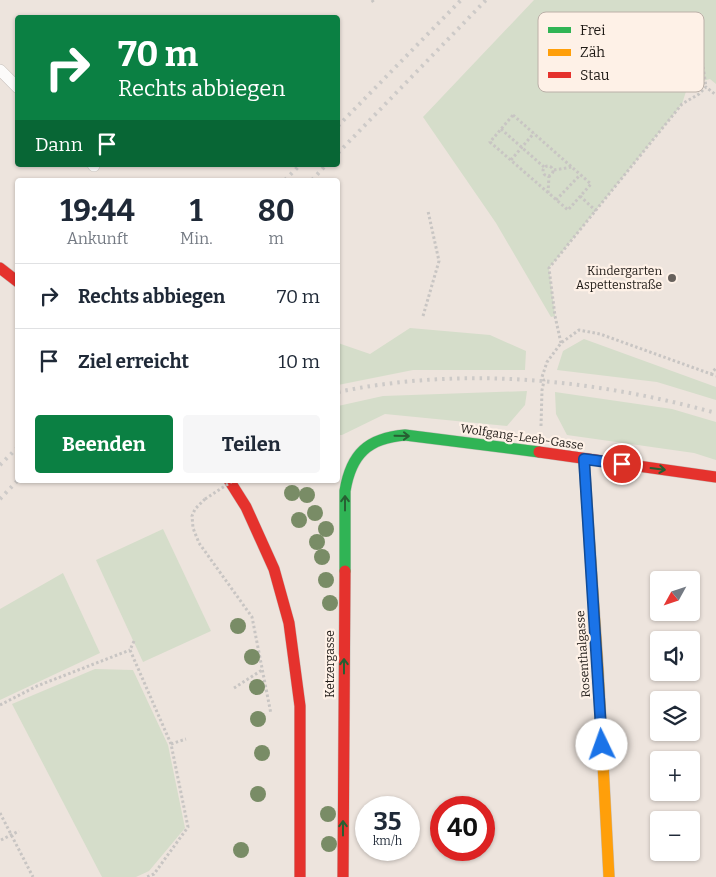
<!DOCTYPE html>
<html lang="de">
<head>
<meta charset="utf-8">
<style>
  :root { --surface:#fff; --page:#f6f6f7; --text:#1f2937; --muted:#747a83; --line:#e0e1e3; --accent:#0b8043 }
  body { margin:0; font-family:Bitter,serif; background:var(--page); color:var(--text); height:100vh; display:flex; flex-direction:column; font-size:19px; white-space:nowrap }
  * { box-sizing:border-box; margin:0 }
  p { font-size:16px; color:var(--muted) }
  .icon { flex:none; width:28px; height:28px; fill:none; stroke:currentColor; stroke-width:2; stroke-linecap:round; stroke-linejoin:round }
  .map { position:relative; flex:1; overflow:hidden }
  .drawer { position:absolute; left:15px; top:178px; width:325px; height:305px; display:flex; flex-direction:column; background:var(--surface); border-radius:5px; box-shadow:0 1px 4px #0004 }
  .drawer>* { flex:none }
  .top-card { position:absolute; left:15px; top:15px; width:325px; height:152px; border-radius:5px; box-shadow:0 1px 4px #0004; background:#0b8043; color:#fff; overflow:hidden }
  .needle { width:32px; rotate:230deg }
  .controls { position:absolute; left:650px; top:571px; display:grid; gap:10px }
  .controls a { display:grid; place-items:center; width:50px; height:50px; border-radius:5px; background:var(--surface); box-shadow:0 1px 4px #0004; font-size:25px }
  .speed { position:absolute; left:355px; top:796px; display:flex; gap:10px; font-size:25px; font-weight:700; text-align:center }
  .speed>* { display:grid; place-content:center; width:65px; height:65px; border-radius:50%; background:var(--surface); box-shadow:0 1px 4px #0004; line-height:1 }
  .speed small { font-size:12px; font-weight:400 }
  .speed .limit { border:8px solid #d22; background:#fff; color:#111 }
  .pin { position:absolute; display:grid; place-items:center; width:42px; height:42px; color:#fff; margin:-21px; border:2px solid #fff; border-radius:50%; box-shadow:0 1px 5px #0007 }
  .me { position:absolute; width:55px; margin:-28px; rotate:357deg; stroke-linejoin:round; filter:drop-shadow(0 0 4px #0008) }
  .turn { display:flex; align-items:center; gap:18px; height:105px; padding:0 20px; font-size:22px }
  .turn .icon { width:65px; height:65px; stroke-width:2.5 }
  .turn b { display:block; font-size:35px; line-height:42px }
  .then { display:flex; align-items:center; height:48px; padding:0 20px; background:#0003; gap:10px; font-size:19px }
  .eta { display:flex; justify-content:space-evenly; align-items:center; height:85px; text-align:center }
  .eta b { font-size:30px; font-weight:700; line-height:35px }
  .button { display:flex; gap:10px; margin-top:auto; padding:10px 20px }
  .button a { flex:1; height:58px; border-radius:5px; background:var(--accent); color:#fff; font-size:20px; font-weight:700; line-height:58px; text-align:center }
  .button a+a { background:var(--page); color:var(--text) }
  ul { padding:0; list-style:none }
  li { display:flex; align-items:center; gap:15px; height:65px; padding:0 20px; border-top:1px solid var(--line) }
  li div { flex:1 }
  li b { display:block; font-size:19px }
  li em { font-style:normal }
  .map>svg:first-child { display:block }
  .green { fill:#d5ddca }
  .lines { fill:none; stroke-linecap:round; stroke-linejoin:round }
  .lane-casing { stroke:#c6bfb9; stroke-width:12 }
  .fast-casing { stroke:#c6bfb9; stroke-width:12 }
  .slow-casing { stroke:#c6bfb9; stroke-width:12 }
  .jam-casing { stroke:#c6bfb9; stroke-width:12 }
  .path { stroke:#c8c5c3; stroke-width:3; stroke-dasharray:2.5 2.5; stroke-linecap:butt }
  .lane { stroke:#fcfbfa; stroke-width:11 }
  .fast { stroke:#30b455; stroke-width:11 }
  .slow { stroke:#ff9f0a; stroke-width:11 }
  .jam { stroke:#e5322d; stroke-width:11 }
  .rail { stroke:#cdcac8; stroke-width:4; stroke-dasharray:2.5 5; stroke-linecap:butt }
  .path-bridge { stroke:#c8c5c3; stroke-width:3; stroke-dasharray:2.5 2.5; stroke-linecap:butt }
  .tree { fill:#798c66 }
  .oneway { stroke:#275f32 }
  .route-casing { stroke:#114b97; stroke-width:12 }
  .route { stroke:#1a73e8; stroke-width:9 }
  .poi-dot { fill:#67615c; stroke:#fef1e7; stroke-width:2 }
  .labels { text-anchor:middle; dominant-baseline:central; stroke-width:4.5; stroke-linejoin:round; paint-order:stroke }
  .poi-label { font-size:12px; fill:#1f1a16; stroke:#fef1e7; text-anchor:end }
  .street-label { font-size:12px; fill:#1f1a16; stroke:#fef1e7 }
  .key { fill:#fef1e7; stroke:#bbb0a8; stroke-width:1 }
  .key-label { font-size:14px; fill:#1f1a16 }
</style>
</head>
<body>
<div class="map">
<svg width="716" height="877" viewBox="0 0 716 877">
  <rect width="100%" height="100%" fill="#ede4dd"/>
  <g class="green">
    <polygon points="534,0 716,0 716,84 710,79 688,85 682,104 549,268 555,316 551,317 496,223 423,117"/>
    <polygon points="410,328 490,335 526,351 525,370 413,370 338,385 338,343 370,354"/>
    <polygon points="584,339 716,387 716,400 657,382 557,370 563,351"/>
    <polygon points="527,391 525,405 507,426 385,414 342,435 338,435 338,406 383,396"/>
    <polygon points="555,392 672,409 716,422 716,460 694,453 567,435 556,414"/>
    <polygon points="163,529 211,631 143,662 96,560"/>
    <polygon points="63,573 100,653 0,700 0,609"/>
    <polygon points="95,669 133,670 168,745 185,828 149,871 136,877 102,877 12,704"/>
  </g>
  <g class="lines">
    <defs>
      <g id="lane">
        <polyline points="0,70 18,88"/>
        <polyline points="93,165 94,166"/>
      </g>
      <path id="fast" d="M 345,571 L 345,491 C 351,454 368,438 405,435 L 539,452"/>
      <polyline id="slow" points="584,459 598,669 609,877"/>
      <g id="jam">
        <polyline points="0,268 18,282"/>
        <polyline points="539,452 716,477"/>
        <polyline points="229,480 246,507 274,569 289,623 300,706 300,877"/>
        <polyline points="343,877 345,571"/>
      </g>
    </defs>
    <use href="#lane" class="lane-casing"/>
    <use href="#fast" class="fast-casing"/>
    <use href="#slow" class="slow-casing"/>
    <use href="#jam" class="jam-casing"/>
    <g class="path">
      <polyline points="372,0 374,3"/>
      <polyline points="701,52 706,87"/>
      <polygon points="513,115 591,184 568,210 490,142"/>
      <polyline points="501,129 544,167"/>
      <polyline points="511,160 534,133"/>
      <circle cx="548" cy="171" r="5"/>
      <polyline points="554,170 572,167"/>
      <polyline points="548,193 549,176"/>
      <polyline points="580,196 596,211"/>
      <polyline points="556,200 580,175"/>
      <polyline points="423,316 439,261 428,211"/>
      <polyline points="561,343 555,316 549,268 682,104 699,94 706,87 716,95"/>
      <polyline points="711,374 716,376"/>
      <polyline points="541,426 542,390 544,381 542,377 547,362 561,343 579,330 600,334 711,374 716,368"/>
      <polyline points="205,499 195,509 192,516 193,528 199,543 252,617 271,714"/>
      <polyline points="134,641 130,650 171,744 188,827 154,874 147,877"/>
      <polyline points="234,688 262,670"/>
      <polyline points="0,705 37,686 130,650"/>
      <polyline points="171,744 186,739"/>
      <polyline points="0,813 33,877"/>
      <polyline points="1,840 19,831"/>
    </g>
    <use href="#lane" class="lane"/>
    <use href="#fast" class="fast"/>
    <use href="#slow" class="slow"/>
    <use href="#jam" class="jam"/>
    <g class="rail">
      <polyline points="338,126 461,0"/>
      <polyline points="338,153 486,0"/>
      <polyline points="285,180 300,165"/>
      <polyline points="312,180 326,165"/>
      <path d="M 338,392 C 463,366 593,379 716,413"/>
      <polyline points="0,465 18,447"/>
      <polyline points="0,499 18,480"/>
    </g>
    <polyline class="path-bridge" points="205,499 234,480"/>
  </g>
  <g class="tree">
    <circle cx="292" cy="493" r="8"/>
    <circle cx="307" cy="495" r="8"/>
    <circle cx="315" cy="513" r="8"/>
    <circle cx="299" cy="520" r="8"/>
    <circle cx="326" cy="529" r="8"/>
    <circle cx="317" cy="542" r="8"/>
    <circle cx="322" cy="557" r="8"/>
    <circle cx="326" cy="580" r="8"/>
    <circle cx="330" cy="603" r="8"/>
    <circle cx="238" cy="626" r="8"/>
    <circle cx="252" cy="657" r="8"/>
    <circle cx="257" cy="687" r="8"/>
    <circle cx="258" cy="719" r="8"/>
    <circle cx="262" cy="753" r="8"/>
    <circle cx="258" cy="794" r="8"/>
    <circle cx="328" cy="814" r="8"/>
    <circle cx="329" cy="844" r="8"/>
    <circle cx="241" cy="850" r="8"/>
  </g>
  <defs><path id="oneway-shaft" d="M-6 0H5M1.5-3L5.5 0L1.5 3" fill="none" stroke-width="1.6" stroke-linecap="round" stroke-linejoin="round" transform="scale(1.25)"/></defs>
  <g class="oneway">
    <use href="#oneway-shaft" transform="translate(402 436) rotate(1)"/>
    <use href="#oneway-shaft" transform="translate(658 469) rotate(7)"/>
    <use href="#oneway-shaft" transform="translate(345 503) rotate(-90)"/>
    <use href="#oneway-shaft" transform="translate(344 666) rotate(-90)"/>
    <use href="#oneway-shaft" transform="translate(343 828) rotate(-90)"/>
  </g>
  <g class="lines">
    <defs>
      <polyline id="route" points="602,745 584,459 622,464"/>
    </defs>
    <use href="#route" class="route-casing"/>
    <use href="#route" class="route"/>
  </g>
  <circle class="poi-dot" cx="672" cy="278" r="5"/>
  <g class="labels">
    <g class="poi-label">
      <text x="662" y="271">Kindergarten<tspan x="662" dy="14">Aspettenstraße</tspan></text>
    </g>
    <g class="street-label">
      <text transform="translate(522 437) rotate(8)">Wolfgang-Leeb-Gasse</text>
      <text transform="translate(583 654) rotate(-94)">Rosenthalgasse</text>
      <text transform="translate(330 664) rotate(-90)">Ketzergasse</text>
    </g>
  </g>
  <rect x="538" y="12" width="166" height="80" rx="8" class="key"/>
  <rect x="548" y="27" width="23" height="6" fill="#30b455"/>
  <rect x="548" y="49" width="23" height="7" fill="#ff9f0a"/>
  <rect x="548" y="72" width="23" height="6" fill="#e5322d"/>
  <g class="key-label">
    <text x="580" y="35">Frei</text>
    <text x="580" y="57">Zäh</text>
    <text x="580" y="80">Stau</text>
  </g>
</svg>
<div class="controls">
<a><svg class="needle" viewBox="-14 -14 28 28"><path d="M0-13l5 13h-10z" fill="#e53935"/><path d="M0 13l5-13h-10z" fill="#747a83"/></svg></a>
<a><svg class="icon" aria-label="sound" viewBox="0 0 24 24"><path d="M4 9h4l5-4v14l-5-4H4zM17 9q2 3 0 6"/></svg></a>
<a><svg class="icon" aria-label="layers" viewBox="0 0 24 24"><path d="M12 4l9 5-9 5-9-5zM3 14l9 5 9-5"/></svg></a>
<a>+</a>
<a>−</a>
</div>
<div class="speed"><div>35<small>km/h</small></div><div class="limit">40</div></div>
<div class="pin" style="left:622px;top:464px;background:#d93025"><svg class="icon" aria-label="arrive" viewBox="0 0 24 24"><path d="M6 21V4h12l-3 4 3 4H6"/></svg></div>
<svg class="me" style="left:602px;top:745px" viewBox="-20 -20 40 40"><circle r="19" fill="#fff"/><path d="M0-13L10 11 0 6-10 11z" fill="#1a73e8"/></svg>
<div class="top-card">
<div class="turn"><svg class="icon" aria-label="right" viewBox="0 0 24 24"><path d="M7 20v-9h11M14 6l5 5-5 5"/></svg><div><b>70 m</b>Rechts abbiegen</div></div>
<div class="then">Dann<svg class="icon" aria-label="arrive" viewBox="0 0 24 24"><path d="M6 21V4h12l-3 4 3 4H6"/></svg></div>
</div>
<section class="drawer">
<div class="eta">
<div><b>19:44</b><p>Ankunft</p></div>
<div><b>1</b><p>Min.</p></div>
<div><b>80</b><p>m</p></div>
</div>
<ul>
<li><svg class="icon" aria-label="right" viewBox="0 0 24 24"><path d="M7 20v-9h11M14 6l5 5-5 5"/></svg><div><b>Rechts abbiegen</b></div><em>70 m</em></li>
<li><svg class="icon" aria-label="arrive" viewBox="0 0 24 24"><path d="M6 21V4h12l-3 4 3 4H6"/></svg><div><b>Ziel erreicht</b></div><em>10 m</em></li>
</ul>
<div class="button"><a>Beenden</a><a>Teilen</a></div>
</section>
</div>
</body>
</html>
